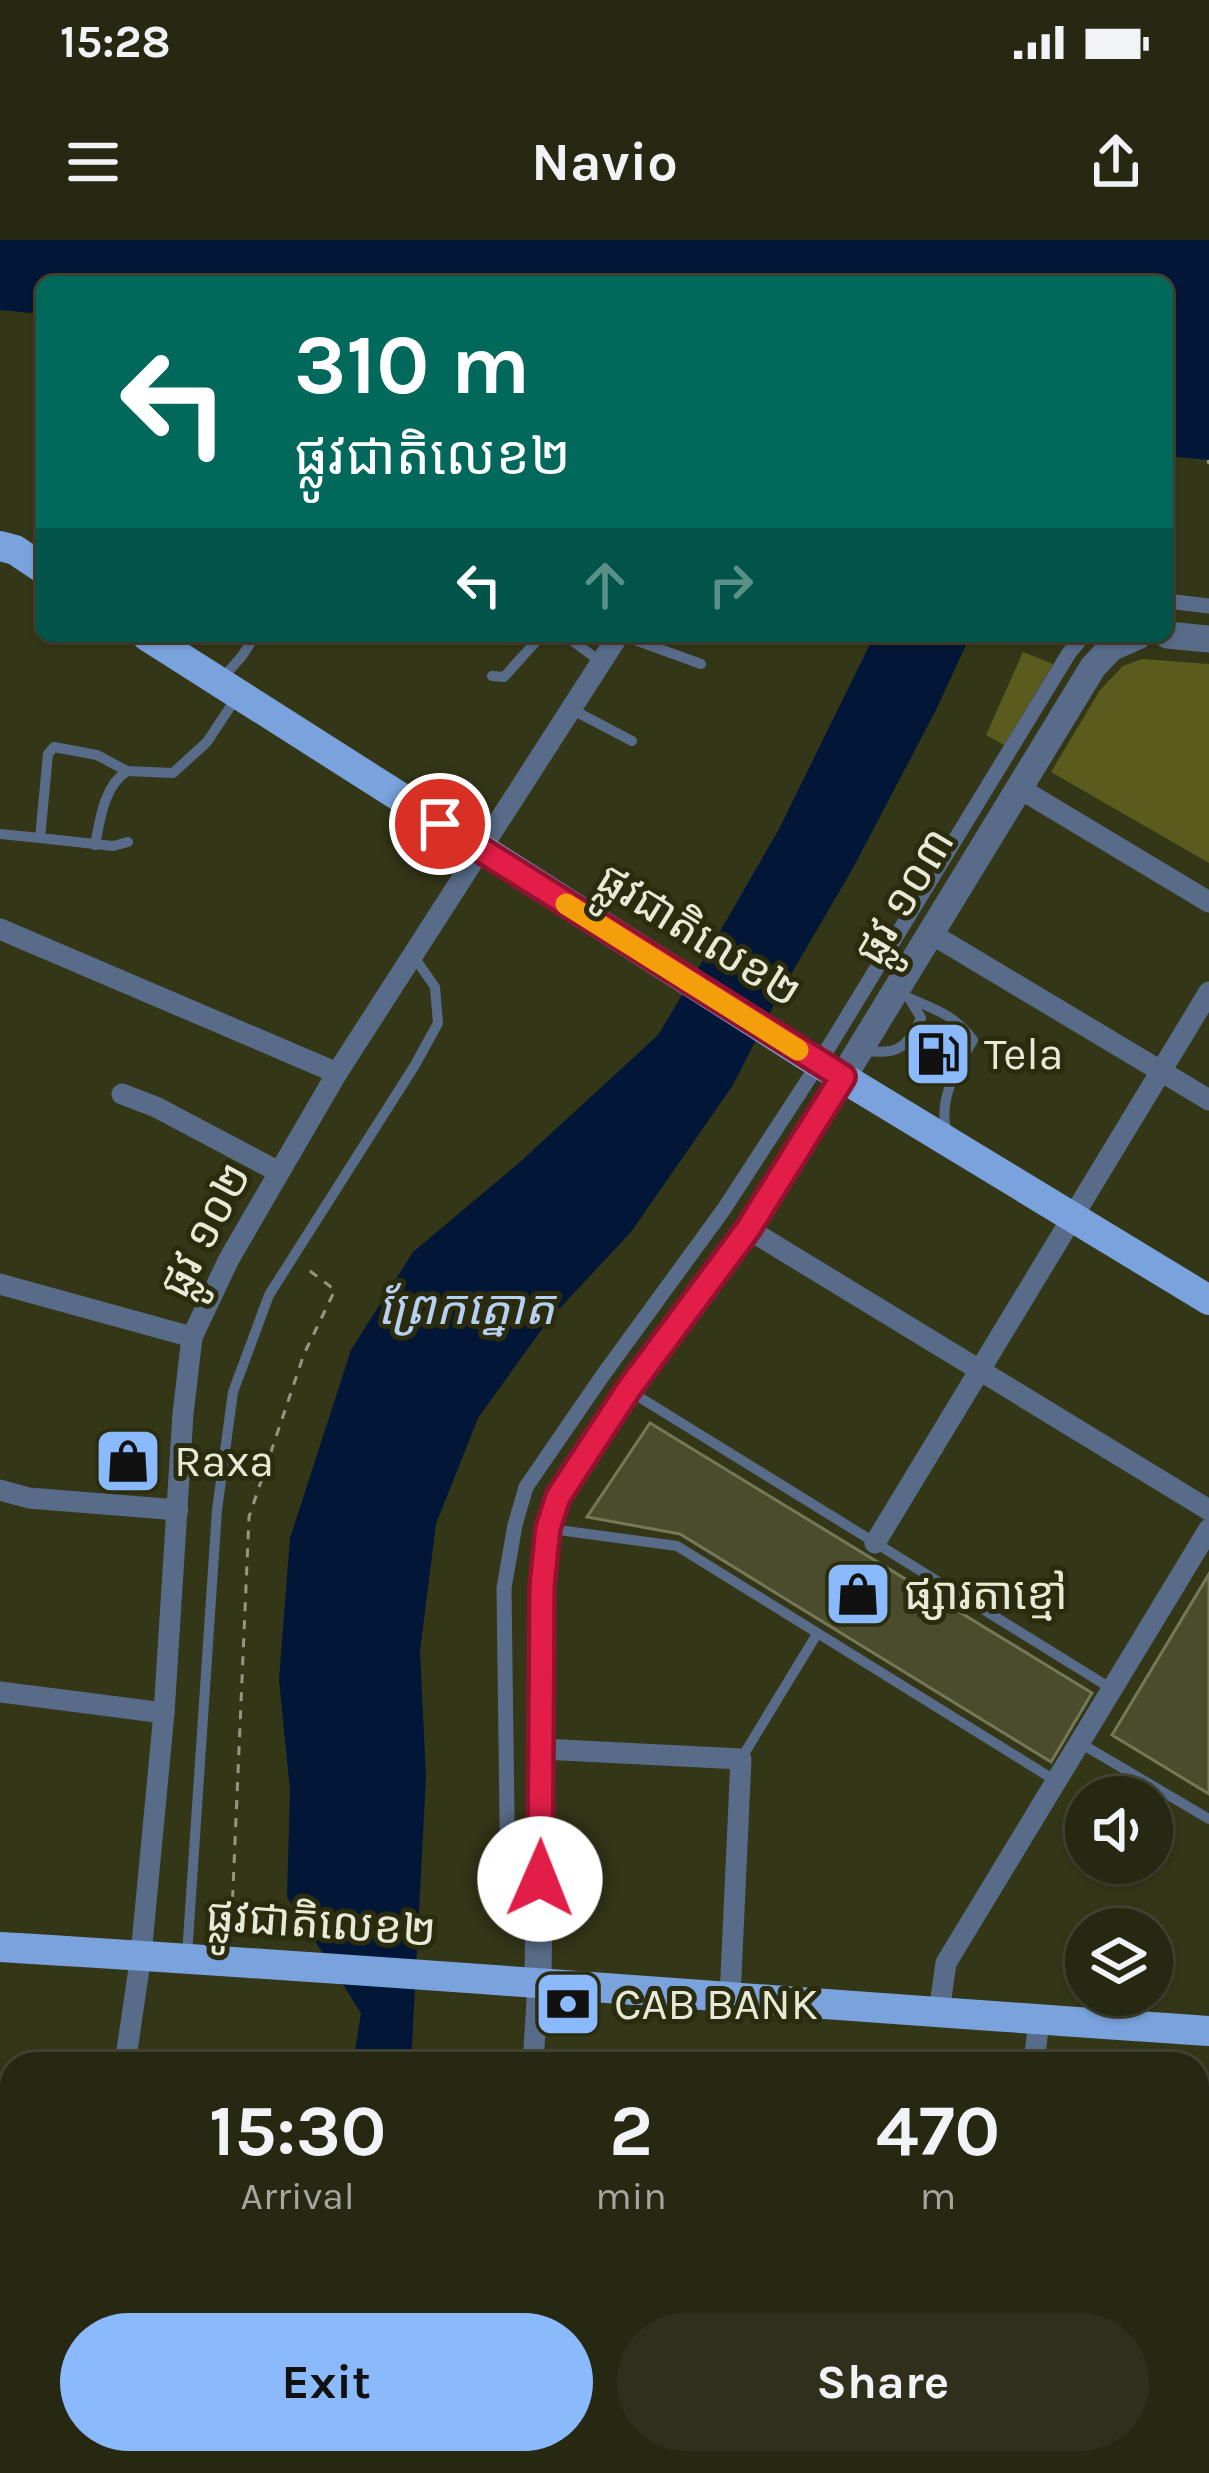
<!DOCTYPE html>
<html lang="en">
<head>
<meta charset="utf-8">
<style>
  :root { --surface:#272812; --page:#2f301b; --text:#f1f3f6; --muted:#a4a69f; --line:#434432; --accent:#8bbafc }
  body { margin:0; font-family:Karla,"Noto Sans Khmer",sans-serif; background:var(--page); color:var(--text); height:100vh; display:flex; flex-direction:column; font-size:45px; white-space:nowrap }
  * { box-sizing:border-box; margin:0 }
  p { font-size:39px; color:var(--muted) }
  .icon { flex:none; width:66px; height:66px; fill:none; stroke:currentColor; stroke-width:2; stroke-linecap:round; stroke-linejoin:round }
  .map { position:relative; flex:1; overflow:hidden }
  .details { position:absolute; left:0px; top:1812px; width:1209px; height:423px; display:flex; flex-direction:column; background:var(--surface); border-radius:36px 36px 0 0; box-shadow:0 3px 9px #0004,0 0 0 3px var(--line) }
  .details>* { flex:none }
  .top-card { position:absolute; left:36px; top:36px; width:1137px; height:366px; border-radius:18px; box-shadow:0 3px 9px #0004,0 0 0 3px var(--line); background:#00695c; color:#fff; overflow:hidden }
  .fabs { position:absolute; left:1065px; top:1536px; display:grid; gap:24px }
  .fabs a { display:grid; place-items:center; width:108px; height:108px; border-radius:50%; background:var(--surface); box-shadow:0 3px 9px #0004,0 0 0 3px var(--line); font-size:60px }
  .pin { position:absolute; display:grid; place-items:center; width:102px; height:102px; color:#fff; margin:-51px; border:6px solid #fff; border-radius:50%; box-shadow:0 3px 12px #0007 }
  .me { position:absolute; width:132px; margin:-66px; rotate:1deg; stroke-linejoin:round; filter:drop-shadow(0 0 9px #0008) }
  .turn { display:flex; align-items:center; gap:42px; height:252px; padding:0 60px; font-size:54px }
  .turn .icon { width:156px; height:156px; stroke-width:2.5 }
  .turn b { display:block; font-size:84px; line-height:102px }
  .lanes { display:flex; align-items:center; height:114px; padding:0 60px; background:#0003; justify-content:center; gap:60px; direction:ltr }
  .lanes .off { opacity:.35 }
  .eta { display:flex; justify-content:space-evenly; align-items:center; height:204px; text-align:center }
  .eta b { font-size:72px; font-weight:700; line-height:84px }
  .primary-button { display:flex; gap:24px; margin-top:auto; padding:24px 60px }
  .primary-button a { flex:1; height:138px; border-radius:72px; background:var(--accent); color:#111; font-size:48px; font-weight:700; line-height:138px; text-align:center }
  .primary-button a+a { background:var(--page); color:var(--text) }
  .status { display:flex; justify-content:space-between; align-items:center; height:84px; padding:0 60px; background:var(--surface); direction:ltr }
  .status svg { height:33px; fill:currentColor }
  header { display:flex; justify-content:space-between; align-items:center; height:156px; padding:0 60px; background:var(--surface); font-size:54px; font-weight:700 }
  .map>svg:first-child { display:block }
  .green { fill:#595c1c }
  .water { fill:#021737 }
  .building { fill:#4a4c2d; stroke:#757857; stroke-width:3 }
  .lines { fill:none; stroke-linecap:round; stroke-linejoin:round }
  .path { stroke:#959780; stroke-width:3; stroke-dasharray:9 9; stroke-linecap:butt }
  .service { stroke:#586c89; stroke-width:10 }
  .pedestrian { stroke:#586c89; stroke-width:15 }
  .minor { stroke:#586c89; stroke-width:21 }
  .tertiary { stroke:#586c89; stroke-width:27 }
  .primary { stroke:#7aa3dd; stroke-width:30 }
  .route-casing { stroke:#92132f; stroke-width:30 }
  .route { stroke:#e11d48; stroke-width:21 }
  .slow { stroke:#f59e0b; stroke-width:21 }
  .labels { text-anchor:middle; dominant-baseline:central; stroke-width:10; stroke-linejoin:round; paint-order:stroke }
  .street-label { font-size:45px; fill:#e8ead8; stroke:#2a2c0d }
  .poi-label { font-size:45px; fill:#e8ead8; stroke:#2a2c0d; text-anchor:start }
  .water-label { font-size:48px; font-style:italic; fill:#b7d1f5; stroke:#2a2c0d }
</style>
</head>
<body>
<div class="status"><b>15:28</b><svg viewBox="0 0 49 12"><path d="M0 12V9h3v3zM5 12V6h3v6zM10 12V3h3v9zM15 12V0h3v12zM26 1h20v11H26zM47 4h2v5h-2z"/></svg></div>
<header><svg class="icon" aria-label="menu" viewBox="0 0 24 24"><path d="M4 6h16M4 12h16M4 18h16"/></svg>Navio<svg class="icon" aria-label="share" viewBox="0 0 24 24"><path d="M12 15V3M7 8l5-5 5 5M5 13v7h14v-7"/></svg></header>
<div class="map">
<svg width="1209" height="2233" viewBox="0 0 1209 2233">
  <rect width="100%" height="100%" fill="#343618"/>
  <g class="green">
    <polygon points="1023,412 1053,424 1004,505 986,495"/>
    <polygon points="1142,419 1209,424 1209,623 1051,532 1100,450 1123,426"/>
  </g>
  <g class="water">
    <polygon points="0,0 1209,0 1209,220 1167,216 1167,42 42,42 42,74 0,70"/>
    <polygon points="874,396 970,396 936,470 853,628 779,755 733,845 631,992 547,1082 478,1178 436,1284 420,1411 426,1537 411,1824 353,1824 361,1773 287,1657 290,1550 279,1440 290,1298 351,1110 413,1012 520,922 658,795 714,702 779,589"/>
  </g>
  <g class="building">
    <polygon points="650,1183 1092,1453 1051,1522 680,1294 587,1277"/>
    <polygon points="1209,1334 1209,1554 1112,1495"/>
  </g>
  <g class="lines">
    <g class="path">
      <polyline points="1208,220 1209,224"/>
      <polyline points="231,1695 249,1277 304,1114 335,1050 306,1028"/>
    </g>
    <g class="service">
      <polyline points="566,396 601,422"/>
      <polyline points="624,396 701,424"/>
      <polyline points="492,436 504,437 541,396"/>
      <polyline points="220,441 242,416 255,396"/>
      <polyline points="571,469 632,501"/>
      <polyline points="0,594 40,598"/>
      <polyline points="128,602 113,606 40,598 48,514 54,507 97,515 127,531 173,533 207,502 236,458"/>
      <path d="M 95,605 C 100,579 104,546 127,531"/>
      <path d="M 909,758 C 937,770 954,775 973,800 C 957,828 937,860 947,893"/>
      <path d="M 861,810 C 896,816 907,809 921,778 L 909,758"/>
      <polyline points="631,1152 1112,1449"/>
      <polyline points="551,1289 677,1306 1056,1541"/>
      <polyline points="1080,1503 1209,1579"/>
      <polyline points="741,1519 817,1394"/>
      <polyline points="187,1715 217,1270 233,1152 269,1055 415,825 438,783 435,747 414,717"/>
      <polyline points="0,1923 12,1932"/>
      <polyline points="1121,2223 1124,2233"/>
    </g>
    <g class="pedestrian">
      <polyline points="1167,361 1209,366"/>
      <polyline points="537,1680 508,1654 504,1348 515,1285 526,1247 603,1135 724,969 819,823 1069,413 1083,396"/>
    </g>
    <g class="minor">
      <polyline points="1019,548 1209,662"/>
      <polyline points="0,689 337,833"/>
      <polyline points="930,693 1209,860"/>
      <polyline points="122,854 156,867 279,932"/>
      <polyline points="748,989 1209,1270"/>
      <polyline points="0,1044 192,1097"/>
      <polyline points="0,1250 29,1258 178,1270"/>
      <polyline points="875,1303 1209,752"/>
      <polyline points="0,1452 164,1473"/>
      <polyline points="542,1509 741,1519 730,1758"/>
      <polyline points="939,1772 946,1723 1209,1289"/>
      <polyline points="125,1824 141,1715 164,1473 183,1174 192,1097 229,1019 337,833 618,396"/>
      <polyline points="533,1824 538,1744"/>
      <polyline points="1034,1824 1039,1779"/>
      <polyline points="51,2233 53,2223"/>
      <polyline points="496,2233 497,2223"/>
    </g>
    <g class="tertiary">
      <polyline points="1167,395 1209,399"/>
      <polyline points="538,1744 542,1346 548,1288 558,1257 570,1236 628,1150 748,989 843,837 1093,427 1111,408 1138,396"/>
    </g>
    <g class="primary">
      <polyline points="0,306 15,310 42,328"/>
      <polyline points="147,396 807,816 1209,1060"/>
      <path d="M 0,1707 C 403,1731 806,1764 1209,1791"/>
    </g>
  </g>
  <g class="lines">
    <defs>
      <polyline id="route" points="440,584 843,837 748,989 628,1150 558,1257 548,1288 542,1346 540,1639"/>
    </defs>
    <use href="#route" class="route-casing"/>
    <use href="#route" class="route"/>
    <polyline class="slow" points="566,664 798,810"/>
  </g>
  <defs>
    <symbol id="fuel-square" viewBox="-11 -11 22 22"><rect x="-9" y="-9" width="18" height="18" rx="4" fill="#8bbafc" stroke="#2a2c0d"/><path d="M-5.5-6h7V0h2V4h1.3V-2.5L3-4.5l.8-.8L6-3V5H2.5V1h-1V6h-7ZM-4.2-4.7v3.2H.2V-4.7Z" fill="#111"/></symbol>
    <symbol id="shop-square" viewBox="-11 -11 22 22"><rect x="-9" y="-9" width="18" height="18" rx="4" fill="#8bbafc" stroke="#2a2c0d"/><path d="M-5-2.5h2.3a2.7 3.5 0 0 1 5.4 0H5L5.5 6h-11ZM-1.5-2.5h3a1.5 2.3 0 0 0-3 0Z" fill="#111"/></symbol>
    <symbol id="bank-square" viewBox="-11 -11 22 22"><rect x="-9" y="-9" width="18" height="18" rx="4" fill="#8bbafc" stroke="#2a2c0d"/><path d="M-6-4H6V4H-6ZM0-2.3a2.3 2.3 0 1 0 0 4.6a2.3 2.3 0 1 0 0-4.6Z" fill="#111"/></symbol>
  </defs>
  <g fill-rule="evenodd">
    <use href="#fuel-square" x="900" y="776" width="76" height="76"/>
    <use href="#shop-square" x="90" y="1183" width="76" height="76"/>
    <use href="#shop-square" x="820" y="1316" width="76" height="76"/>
    <use href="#bank-square" x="530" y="1726" width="76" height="76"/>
  </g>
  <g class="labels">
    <g class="street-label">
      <text transform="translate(904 656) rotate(-59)">ផ្លូវ ១០៣</text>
      <text transform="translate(699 695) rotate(32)">ផ្លូវជាតិលេខ២</text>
      <text transform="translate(205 990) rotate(-62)">ផ្លូវ ១០២</text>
      <text transform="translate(321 1683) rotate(4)">ផ្លូវជាតិលេខ២</text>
    </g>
    <g class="poi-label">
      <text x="984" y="814">Tela</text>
      <text x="174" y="1221">Raxa</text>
      <text x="904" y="1354">ផ្សារតាខ្មៅ</text>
      <text x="614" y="1764">CAB BANK</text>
    </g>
    <g class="water-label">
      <text x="466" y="1068">ព្រែកត្នោត</text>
    </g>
  </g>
</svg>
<div class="fabs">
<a><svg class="icon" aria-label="sound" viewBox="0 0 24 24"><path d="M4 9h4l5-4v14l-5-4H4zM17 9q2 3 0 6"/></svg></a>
<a><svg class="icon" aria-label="layers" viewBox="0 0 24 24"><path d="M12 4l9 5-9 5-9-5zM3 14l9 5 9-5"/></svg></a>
</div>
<div class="pin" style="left:440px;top:584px;background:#d93025"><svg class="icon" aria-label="arrive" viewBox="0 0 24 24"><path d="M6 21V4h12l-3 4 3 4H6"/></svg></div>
<svg class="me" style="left:540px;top:1639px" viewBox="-20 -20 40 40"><circle r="19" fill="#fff"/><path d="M0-13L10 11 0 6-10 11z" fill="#e11d48"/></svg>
<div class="top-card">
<div class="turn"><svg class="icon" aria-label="left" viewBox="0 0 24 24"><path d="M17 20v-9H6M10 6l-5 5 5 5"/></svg><div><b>310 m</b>ផ្លូវជាតិលេខ២</div></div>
<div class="lanes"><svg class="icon" aria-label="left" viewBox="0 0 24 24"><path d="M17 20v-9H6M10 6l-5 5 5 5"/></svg><svg class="icon off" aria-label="ahead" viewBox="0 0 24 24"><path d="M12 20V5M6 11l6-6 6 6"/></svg><svg class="icon off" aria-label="right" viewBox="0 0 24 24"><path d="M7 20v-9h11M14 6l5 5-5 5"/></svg></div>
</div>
<section class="details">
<div class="eta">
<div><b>15:30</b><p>Arrival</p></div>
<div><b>2</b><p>min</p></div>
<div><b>470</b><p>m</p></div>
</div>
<div class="primary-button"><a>Exit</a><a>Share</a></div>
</section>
</div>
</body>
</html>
